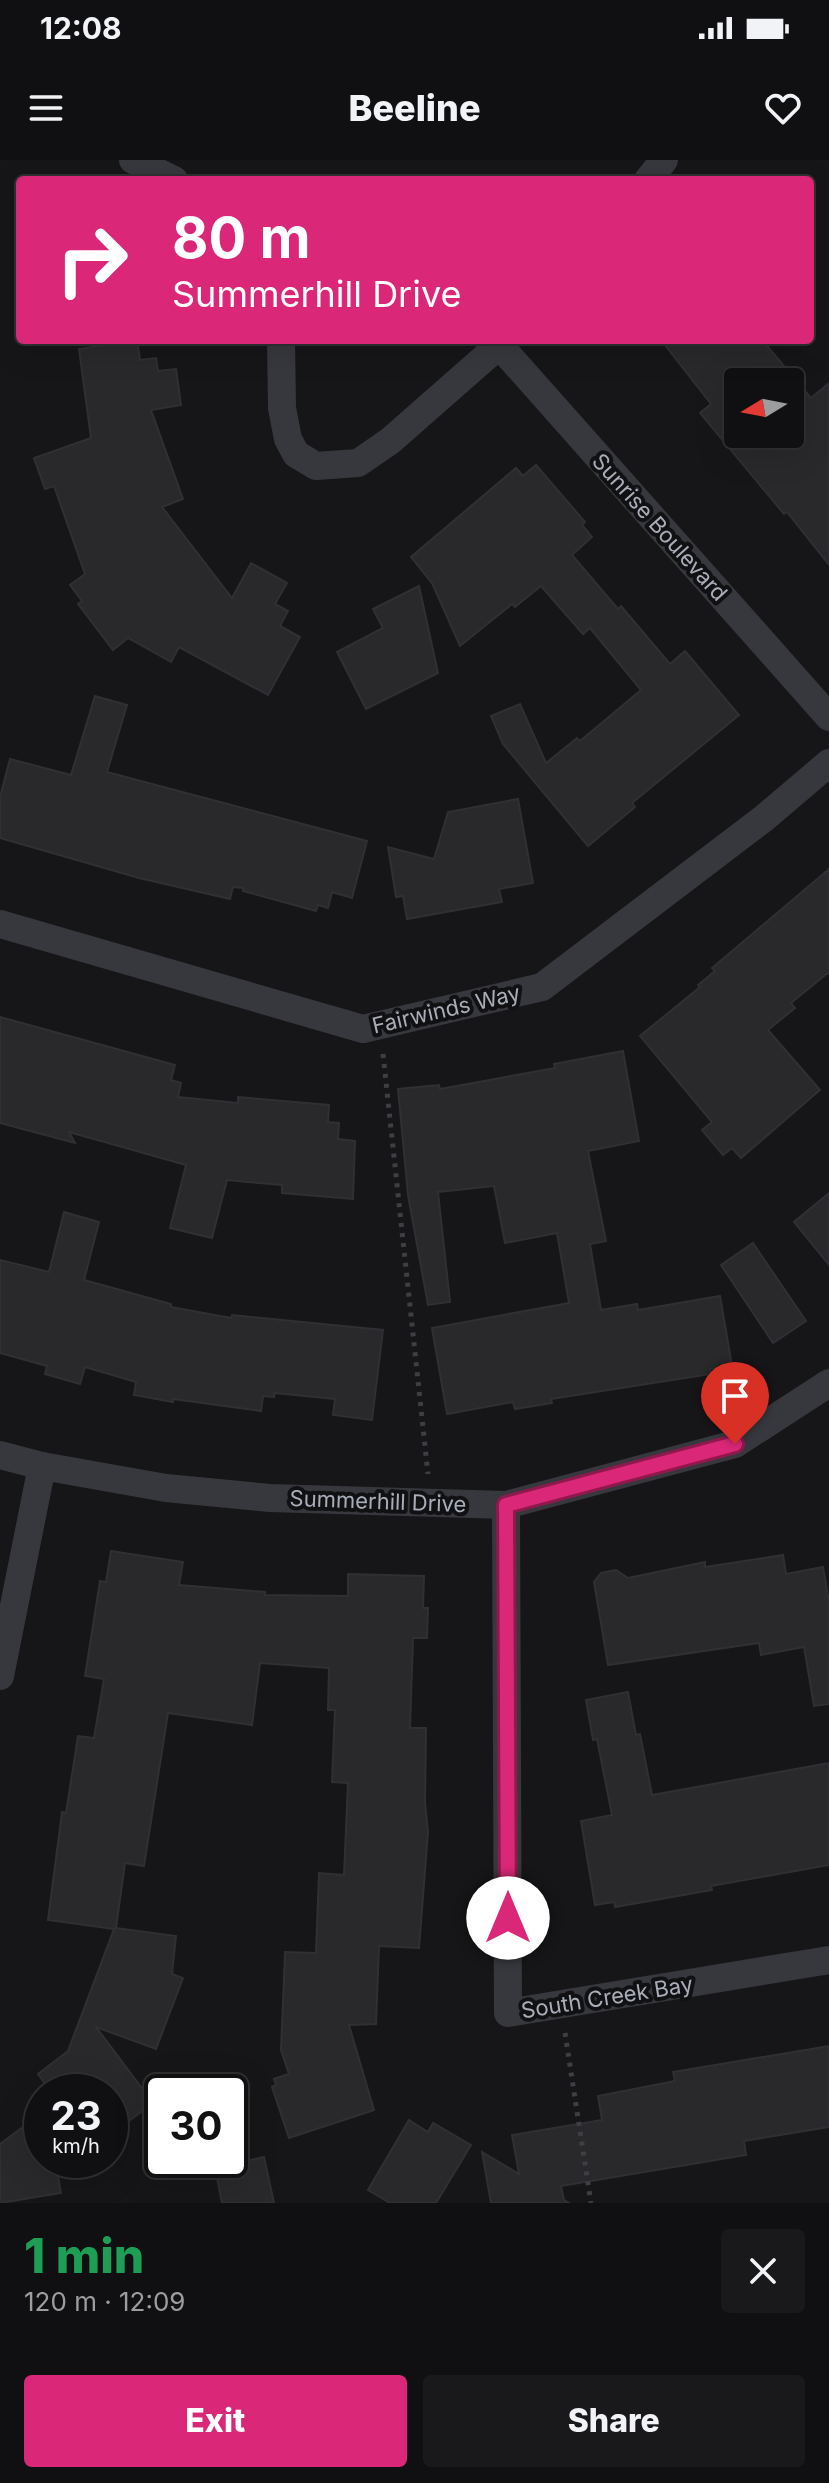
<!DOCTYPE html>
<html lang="en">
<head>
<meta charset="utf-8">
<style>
  :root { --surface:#101012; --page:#19191b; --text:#f1f3f6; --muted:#9c9d9f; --line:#303032; --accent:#db2777 }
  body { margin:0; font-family:Inter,sans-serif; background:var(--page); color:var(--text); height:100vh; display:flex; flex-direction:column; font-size:30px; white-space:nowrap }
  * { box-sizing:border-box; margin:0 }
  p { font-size:26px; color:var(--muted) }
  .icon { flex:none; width:44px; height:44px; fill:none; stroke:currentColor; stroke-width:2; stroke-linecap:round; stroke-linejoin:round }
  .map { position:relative; height:2043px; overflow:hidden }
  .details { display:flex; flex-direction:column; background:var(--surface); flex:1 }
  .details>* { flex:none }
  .hud { position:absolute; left:16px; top:16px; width:798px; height:168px; border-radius:8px; box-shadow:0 8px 32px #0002,0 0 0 2px var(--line); background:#db2777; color:#fff; overflow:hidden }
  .needle { width:52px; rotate:260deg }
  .buttons { position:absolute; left:724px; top:208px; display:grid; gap:16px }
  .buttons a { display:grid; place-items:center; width:80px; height:80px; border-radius:8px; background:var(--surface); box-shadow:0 8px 32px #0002,0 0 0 2px var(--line); font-size:40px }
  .speed { position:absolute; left:24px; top:1914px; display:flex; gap:16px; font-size:40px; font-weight:700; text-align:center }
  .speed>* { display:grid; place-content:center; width:104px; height:104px; border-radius:50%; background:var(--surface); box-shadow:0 8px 32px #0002,0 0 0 2px var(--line); line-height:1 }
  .speed small { font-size:20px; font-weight:400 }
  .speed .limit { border:4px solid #111; border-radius:12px; background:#fff; color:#111 }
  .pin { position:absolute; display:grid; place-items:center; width:68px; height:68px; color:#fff; margin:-82px -34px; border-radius:50% 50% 50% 0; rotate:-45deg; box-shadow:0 0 8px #0007 }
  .pin .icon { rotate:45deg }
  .me { position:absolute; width:88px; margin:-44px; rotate:0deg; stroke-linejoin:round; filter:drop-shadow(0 0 6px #0008) }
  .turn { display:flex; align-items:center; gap:28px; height:168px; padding:0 24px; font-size:36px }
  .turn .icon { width:104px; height:104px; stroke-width:2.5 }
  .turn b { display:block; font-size:56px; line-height:68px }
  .round { display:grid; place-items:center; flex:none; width:84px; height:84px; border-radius:8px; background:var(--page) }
  .headline { display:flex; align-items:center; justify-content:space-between; height:136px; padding:0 24px }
  h1 { font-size:48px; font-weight:800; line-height:60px; color:#1e9e55 }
  .action { display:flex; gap:16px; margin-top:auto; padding:16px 24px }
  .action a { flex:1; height:92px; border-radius:8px; background:var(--accent); color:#fff; font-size:32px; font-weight:800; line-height:92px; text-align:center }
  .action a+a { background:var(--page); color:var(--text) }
  .status { display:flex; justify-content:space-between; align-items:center; height:56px; padding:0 40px; background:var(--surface); direction:ltr }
  .status svg { height:22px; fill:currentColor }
  header { display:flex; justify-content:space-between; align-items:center; height:104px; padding:0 24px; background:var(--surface); font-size:36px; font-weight:800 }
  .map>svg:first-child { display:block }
  .building { fill:#29292c; stroke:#303034; stroke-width:2; fill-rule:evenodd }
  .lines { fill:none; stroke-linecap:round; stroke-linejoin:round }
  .path { stroke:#3d3f44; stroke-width:5; stroke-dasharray:4 6; stroke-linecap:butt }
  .street { stroke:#37383d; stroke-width:28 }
  .route-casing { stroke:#8e194d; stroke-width:20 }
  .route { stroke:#db2777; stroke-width:14 }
  .labels { text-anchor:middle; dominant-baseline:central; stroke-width:8; stroke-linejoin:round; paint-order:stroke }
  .street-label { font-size:22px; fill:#a8adb8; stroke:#111113 }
</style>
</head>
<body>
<div class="status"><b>12:08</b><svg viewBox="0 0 49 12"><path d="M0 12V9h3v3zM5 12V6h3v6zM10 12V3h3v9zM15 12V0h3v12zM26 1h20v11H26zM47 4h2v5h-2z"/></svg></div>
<header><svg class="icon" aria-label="menu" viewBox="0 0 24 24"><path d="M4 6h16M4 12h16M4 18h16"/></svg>Beeline<svg class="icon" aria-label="heart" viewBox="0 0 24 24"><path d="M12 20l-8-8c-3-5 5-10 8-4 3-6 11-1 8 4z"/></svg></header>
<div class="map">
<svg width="829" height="2043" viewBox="0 0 829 2043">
  <rect width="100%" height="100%" fill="#161618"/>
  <g class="building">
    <polygon points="137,180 140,200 156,198 158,211 176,209 181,245 151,250 183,339 162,347 232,438 251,403 287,423 275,444 288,451 280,466 300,477 268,535 179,487 171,502 128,478 113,490 78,444 82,441 70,425 85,414 54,326 45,329 34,298 91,278 79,189"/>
    <path d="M 661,180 L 762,180 L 811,238 L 829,223 L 829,405 L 787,352 L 784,354 L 700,253 L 711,244 ZM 738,222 L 790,222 L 790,274 L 738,274 Z"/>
    <polygon points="536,305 585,362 582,365 592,377 572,395 618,449 621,446 670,504 685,491 739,555 632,643 635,647 588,686 503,584 491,556 520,544 546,603 577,578 580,581 641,530 590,468 583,474 541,426 515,447 512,444 460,486 432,423 411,397 516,308 523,316"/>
    <polygon points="419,426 438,513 366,549 337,492 383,468 373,449"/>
    <polygon points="95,536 127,545 107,612 367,681 352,738 332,732 328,748 318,745 316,751 243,731 243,728 233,727 230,739 139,718 0,678 0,637 10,599 71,615"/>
    <polygon points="518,639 533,723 499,729 502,742 407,759 403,736 396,737 388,687 434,699 448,652"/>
    <polygon points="829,709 829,812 791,843 795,848 768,870 820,930 741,998 732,988 723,995 702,970 712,962 640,876 700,827 698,825 715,811 712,808"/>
    <polygon points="0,857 175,905 171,920 181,923 178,937 238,943 238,937 329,945 328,962 339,963 338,979 355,981 353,1039 282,1033 282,1025 227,1020 212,1078 170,1068 186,1005 69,972 75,983 0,963"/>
    <polygon points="623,891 639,981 588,991 606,1081 590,1084 601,1150 637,1144 638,1150 720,1136 732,1206 710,1209 711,1214 551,1239 552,1243 515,1249 513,1242 447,1254 432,1168 569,1143 557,1073 505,1083 494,1026 438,1032 450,1142 428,1145 408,1035 398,929 439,925 440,929 555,908 554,904"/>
    <polygon points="829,1033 829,1105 794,1062"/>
    <polygon points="64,1052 99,1062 84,1120 171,1144 171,1147 231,1158 232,1155 383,1170 372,1260 333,1255 335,1239 275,1233 274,1237 263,1236 261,1251 173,1239 173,1242 134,1235 136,1222 85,1207 80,1224 45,1214 47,1206 0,1193 0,1100 49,1112"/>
    <polygon points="753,1083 806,1161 773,1183 721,1105"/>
    <polygon points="111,1391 183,1402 179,1425 265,1432 265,1435 348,1436 348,1414 424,1416 423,1448 428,1448 427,1478 413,1478 410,1568 426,1568 425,1643 428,1672 419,1788 379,1786 376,1864 349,1865 374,1950 289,1978 272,1927 276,1925 274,1919 289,1914 281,1890 285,1792 316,1793 319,1713 344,1715 348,1623 332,1622 335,1550 328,1550 329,1508 260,1503 252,1565 168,1553 144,1706 125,1703 116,1768 176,1776 172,1814 183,1818 156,1889 96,1867 153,1943 110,1975 110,1932 51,1932 38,1914 68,1891 114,1769 48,1760 62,1652 66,1653 78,1576 94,1578 104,1519 85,1516 100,1421 106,1422"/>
    <polygon points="783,1395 786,1414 823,1407 829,1442 829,1544 814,1546 804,1487 761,1495 759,1483 608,1505 594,1422 601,1413 616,1410 628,1418 705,1402 705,1407"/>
    <polygon points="628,1532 636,1575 640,1574 652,1635 829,1603 829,1705 711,1726 712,1730 615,1747 614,1742 595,1745 581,1661 612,1655 597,1579 593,1580 586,1540"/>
    <polygon points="829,1886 829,1967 744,1981 746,1995 561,2026 564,2040 569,2043 491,2043 482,1992 519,2014 512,1975 602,1960 598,1936 675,1921 673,1912"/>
    <polygon points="42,1953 42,2000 55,2000 61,2033 0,2043 0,1984"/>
    <polygon points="409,1960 428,1972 433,1963 471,1985 436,2043 390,2043 368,2030"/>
    <polygon points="264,1997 274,2043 222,2043 215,2008"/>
  </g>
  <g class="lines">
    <g class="path">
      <polyline points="383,894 428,1314"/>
      <polyline points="565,1873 591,2043"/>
    </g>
    <g class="street">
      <polyline points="133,0 174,20"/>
      <polyline points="648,20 664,0"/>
      <polyline points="281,180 282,248 288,279 296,294 316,306 358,303 390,281 505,180"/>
      <polyline points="489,180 500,186 829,557"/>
      <polyline points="0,764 363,869 542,827 763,659 829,603"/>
      <polyline points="0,1295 42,1306 166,1328 270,1338 506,1345 735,1284 829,1223"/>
      <polyline points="506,1345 508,1853 829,1800"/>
      <polyline points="0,1516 42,1306"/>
    </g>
  </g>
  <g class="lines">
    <defs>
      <polyline id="route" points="508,1758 506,1345 735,1284"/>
    </defs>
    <use href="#route" class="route-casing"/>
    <use href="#route" class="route"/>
  </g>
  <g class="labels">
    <g class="street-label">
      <text transform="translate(660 367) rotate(48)">Sunrise Boulevard</text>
      <text transform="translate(446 849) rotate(-13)">Fairwinds Way</text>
      <text transform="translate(378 1341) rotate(2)">Summerhill Drive</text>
      <text transform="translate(607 1837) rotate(-9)">South Creek Bay</text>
    </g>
  </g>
</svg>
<div class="buttons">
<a><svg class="needle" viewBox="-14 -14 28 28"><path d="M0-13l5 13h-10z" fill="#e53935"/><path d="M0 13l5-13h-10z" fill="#9c9d9f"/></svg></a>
</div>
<div class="speed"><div>23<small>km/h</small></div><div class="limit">30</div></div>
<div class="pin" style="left:735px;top:1284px;background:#d93025"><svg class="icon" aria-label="arrive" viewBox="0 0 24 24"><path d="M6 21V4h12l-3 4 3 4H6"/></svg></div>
<svg class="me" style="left:508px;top:1758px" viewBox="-20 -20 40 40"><circle r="19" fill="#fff"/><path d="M0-13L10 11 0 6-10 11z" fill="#db2777"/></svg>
<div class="hud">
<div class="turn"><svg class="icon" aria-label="right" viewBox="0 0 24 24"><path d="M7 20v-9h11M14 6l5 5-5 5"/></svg><div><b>80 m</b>Summerhill Drive</div></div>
</div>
</div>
<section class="details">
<div class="headline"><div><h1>1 min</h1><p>120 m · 12:09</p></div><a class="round"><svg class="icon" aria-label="close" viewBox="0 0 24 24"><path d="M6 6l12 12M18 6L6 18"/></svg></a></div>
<div class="action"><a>Exit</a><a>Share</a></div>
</section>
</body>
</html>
